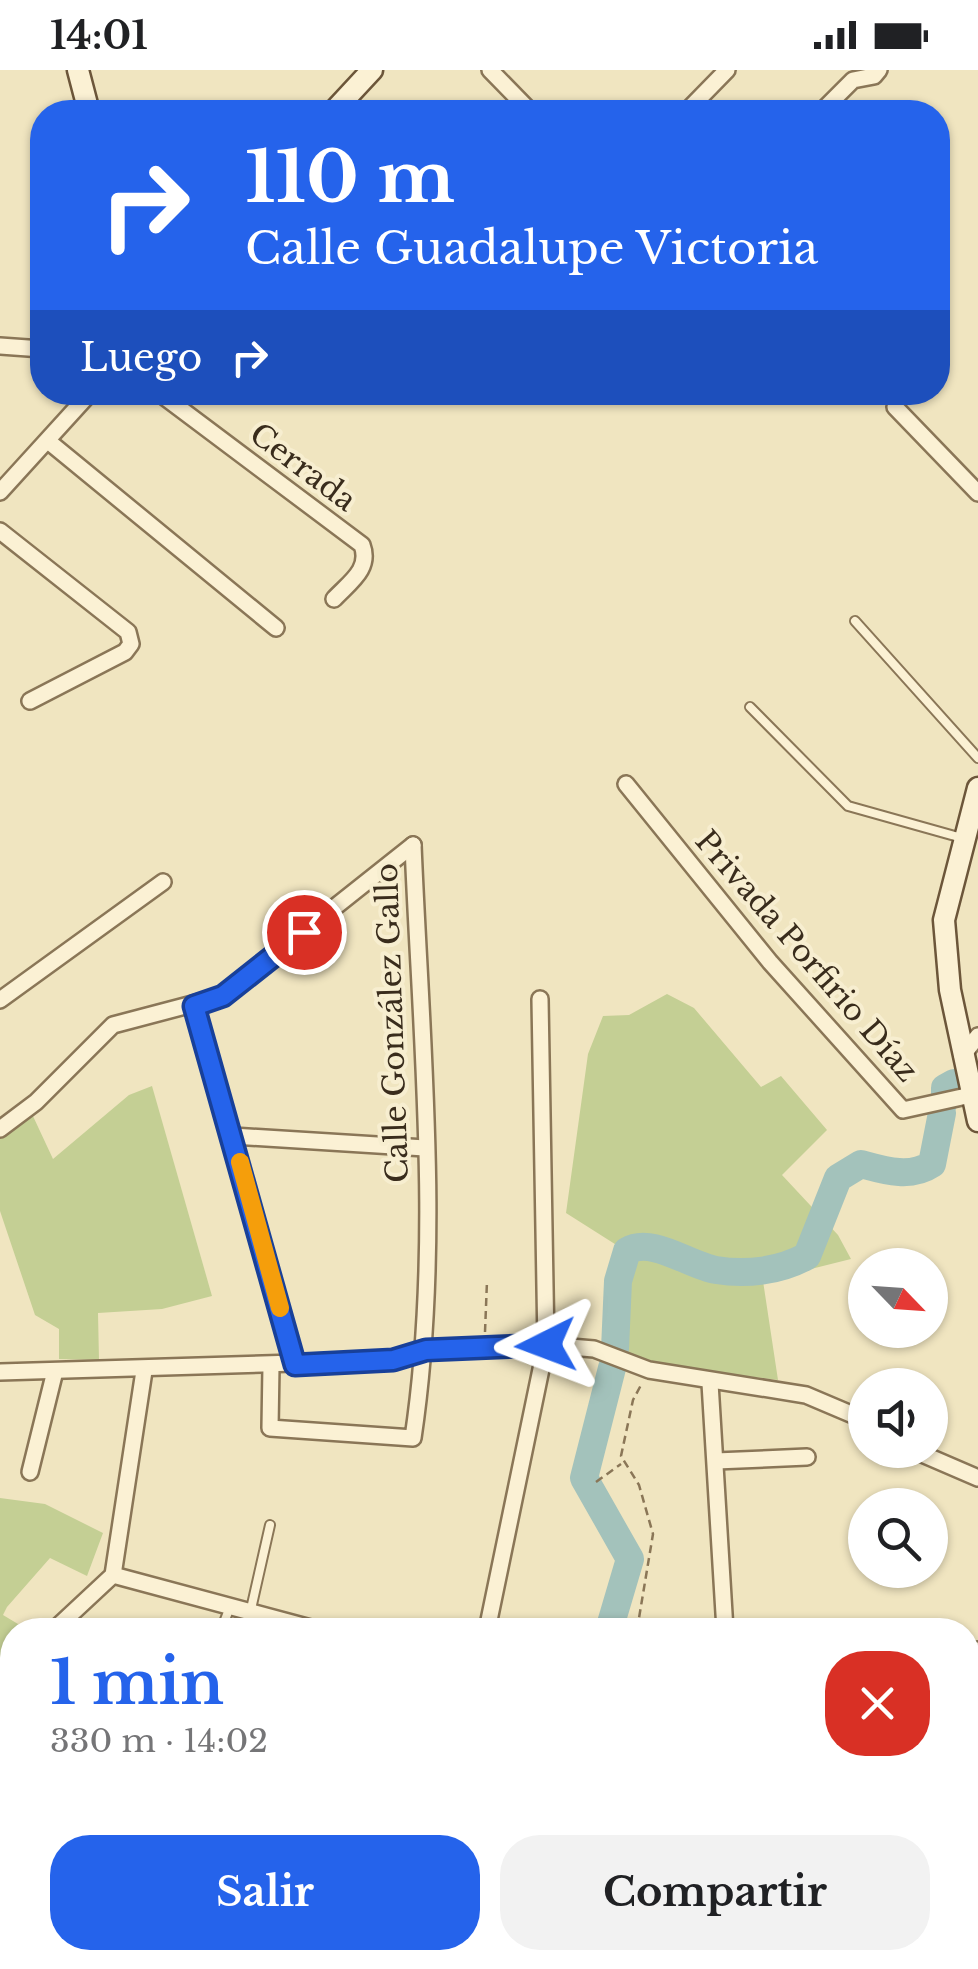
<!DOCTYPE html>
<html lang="es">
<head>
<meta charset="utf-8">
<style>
  :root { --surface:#fff; --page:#f2f2f2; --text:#202124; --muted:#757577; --accent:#2563eb }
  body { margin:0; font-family:"Libre Baskerville",serif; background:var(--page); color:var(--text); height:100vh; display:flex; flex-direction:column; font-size:38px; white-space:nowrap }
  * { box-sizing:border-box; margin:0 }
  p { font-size:32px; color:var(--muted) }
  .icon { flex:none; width:55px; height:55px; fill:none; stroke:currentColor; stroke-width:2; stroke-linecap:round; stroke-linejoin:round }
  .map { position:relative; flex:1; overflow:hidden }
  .drawer { position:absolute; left:0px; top:1548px; width:980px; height:352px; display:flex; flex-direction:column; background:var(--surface); border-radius:40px 40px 0 0; box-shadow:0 2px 8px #0004 }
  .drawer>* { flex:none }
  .hud { position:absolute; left:30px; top:30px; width:920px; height:305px; border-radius:40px; box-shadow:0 2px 8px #0004; background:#2563eb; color:#fff; overflow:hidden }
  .needle { width:65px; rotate:115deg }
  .fabs { position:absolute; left:848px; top:1178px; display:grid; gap:20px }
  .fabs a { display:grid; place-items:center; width:100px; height:100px; border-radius:50%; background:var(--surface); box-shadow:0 2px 8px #0004; font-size:50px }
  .pin { position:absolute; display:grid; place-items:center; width:85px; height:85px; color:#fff; margin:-42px; border:5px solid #fff; border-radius:50%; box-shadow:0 2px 10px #0007 }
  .me { position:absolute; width:110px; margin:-55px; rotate:267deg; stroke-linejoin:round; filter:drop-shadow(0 0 8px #0008) }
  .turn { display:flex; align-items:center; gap:35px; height:210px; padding:0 50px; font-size:45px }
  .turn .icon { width:130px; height:130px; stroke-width:2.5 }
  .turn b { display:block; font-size:70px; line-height:85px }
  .then { display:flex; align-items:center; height:95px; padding:0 50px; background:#0003; gap:20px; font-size:38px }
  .round { display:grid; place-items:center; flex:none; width:105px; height:105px; border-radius:40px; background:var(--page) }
  .overview { display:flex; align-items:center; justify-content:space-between; height:170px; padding:0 50px }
  h1 { font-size:60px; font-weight:800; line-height:75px; color:var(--accent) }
  .primary-button { display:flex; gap:20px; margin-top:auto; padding:20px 50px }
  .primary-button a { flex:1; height:115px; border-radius:40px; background:var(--accent); color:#fff; font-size:40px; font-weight:800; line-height:115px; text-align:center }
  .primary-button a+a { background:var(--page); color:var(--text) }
  .status { display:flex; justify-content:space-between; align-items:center; height:70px; padding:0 50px; background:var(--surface); direction:ltr }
  .status svg { height:28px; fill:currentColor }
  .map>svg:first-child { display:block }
  .green { fill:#c4cf94 }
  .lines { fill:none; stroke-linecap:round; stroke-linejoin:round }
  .river { stroke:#a3c2bb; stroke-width:28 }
  .service-casing { stroke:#8a7657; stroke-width:12 }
  .minor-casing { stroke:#8a7657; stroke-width:20 }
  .secondary-casing { stroke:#6c563a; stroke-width:25 }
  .path { stroke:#8a7657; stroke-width:2.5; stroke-dasharray:8 5; stroke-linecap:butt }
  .service { stroke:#fbf1d4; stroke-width:8 }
  .minor { stroke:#fbf1d4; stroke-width:15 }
  .secondary { stroke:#fbf1d4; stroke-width:20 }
  .route-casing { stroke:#184099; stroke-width:25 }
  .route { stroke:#2563eb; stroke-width:18 }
  .slow { stroke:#f59e0b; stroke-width:18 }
  .labels { text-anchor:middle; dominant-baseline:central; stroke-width:8; stroke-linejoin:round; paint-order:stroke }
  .street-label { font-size:30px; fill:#392c1c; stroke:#f7eed0 }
</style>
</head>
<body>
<div class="status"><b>14:01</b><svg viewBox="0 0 49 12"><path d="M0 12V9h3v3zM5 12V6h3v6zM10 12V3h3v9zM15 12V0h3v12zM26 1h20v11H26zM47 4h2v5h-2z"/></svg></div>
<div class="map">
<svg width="978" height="1899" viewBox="0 0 978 1899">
  <rect width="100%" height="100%" fill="#f0e5c0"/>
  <g class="green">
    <polygon points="667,924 694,938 761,1017 781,1006 827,1060 782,1105 838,1165 851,1189 763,1211 778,1310 660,1296 606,1276 618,1176 566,1143 588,984 603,946 629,945"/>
    <polygon points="152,1016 212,1226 162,1239 98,1243 99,1290 59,1289 59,1259 35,1245 0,1141 0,1060 32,1044 53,1089 129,1025"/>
    <polygon points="0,1428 45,1434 103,1463 87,1506 50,1488 7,1537 3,1545 28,1560 12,1560 12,1576 0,1587"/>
    <polygon points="12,1615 12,1686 4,1733 0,1732 0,1628"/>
    <polygon points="703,1888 759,1888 769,1899 693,1899"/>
  </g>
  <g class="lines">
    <g class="river">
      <polyline points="945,1030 945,1018 954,1013"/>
      <path d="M 615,1279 L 618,1211 L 627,1181 C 652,1166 690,1196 716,1200 C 747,1205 780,1201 807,1186 L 838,1108 L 861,1094 C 883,1100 910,1109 932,1094 L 942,1043"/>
      <polyline points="609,1560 630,1489 584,1408 612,1298"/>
      <polyline points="642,1899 649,1888"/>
    </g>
    <defs>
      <g id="service">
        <polyline points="855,551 978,688"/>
        <polyline points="750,637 848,736 962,768"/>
        <polyline points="251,1539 270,1455"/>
        <polyline points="221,1560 230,1537"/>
        <polyline points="0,1855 12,1853"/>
      </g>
      <g id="minor">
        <polyline points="490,0 531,42"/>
        <polyline points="686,42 727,0"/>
        <polyline points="821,42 853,10 874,6 879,0"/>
        <polyline points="0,276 42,279"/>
        <path d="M 158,322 L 362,475 C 371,499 350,512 334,529"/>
        <polyline points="895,337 978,423"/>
        <polyline points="48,371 276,558"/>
        <polyline points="0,422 91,322"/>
        <polyline points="0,461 128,562 131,574 125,582 30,631"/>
        <polyline points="626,714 770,892 903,1040 971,1025"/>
        <polyline points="0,930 163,812"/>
        <polyline points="194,936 295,1295"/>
        <polyline points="962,986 978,966"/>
        <polyline points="0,1059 36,1032 113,955 223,926 413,775"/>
        <polyline points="233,1066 425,1078"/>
        <path d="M 271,1296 L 270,1358 L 413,1368 C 442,1173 421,971 413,775"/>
        <polyline points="0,1302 393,1290 426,1280 546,1275 594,1279 649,1300 806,1325 865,1350"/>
        <polyline points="710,1313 725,1560"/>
        <polyline points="913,1380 978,1408"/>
        <polyline points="716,1391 807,1387"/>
        <polyline points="30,1402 55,1301"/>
        <polyline points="113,1505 318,1560"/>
        <polyline points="54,1560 113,1505 144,1301"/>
        <polyline points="487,1560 546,1275 540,929"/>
        <polyline points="968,1582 978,1580"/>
        <polyline points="0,1610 12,1599"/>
        <polyline points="968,1703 975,1733 968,1749"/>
        <polyline points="968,1852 978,1856"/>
        <polyline points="320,1888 450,1899"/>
        <polyline points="856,1888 873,1899"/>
        <polyline points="513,1899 516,1888"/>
        <polyline points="683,1899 692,1888"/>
        <polyline points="928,1899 929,1888"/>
      </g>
      <g id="secondary">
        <polyline points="78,0 89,42"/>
        <polyline points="333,42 372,0"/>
        <polyline points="978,718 944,850 950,920 978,1051"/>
      </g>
    </defs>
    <use href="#service" class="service-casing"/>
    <use href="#minor" class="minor-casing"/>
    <use href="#secondary" class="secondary-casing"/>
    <g class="path">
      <polyline points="485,1262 487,1211"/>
      <polyline points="596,1412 621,1394"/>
      <polyline points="637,1560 653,1464 639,1415 621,1386 633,1330 641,1315"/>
    </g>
    <use href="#service" class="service"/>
    <use href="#minor" class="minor"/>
    <use href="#secondary" class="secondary"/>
  </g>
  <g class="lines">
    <defs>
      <polyline id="route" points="304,862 223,926 194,936 295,1295 393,1290 426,1280 546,1275"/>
    </defs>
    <use href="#route" class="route-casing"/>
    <use href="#route" class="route"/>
    <polyline class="slow" points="240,1092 280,1238"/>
  </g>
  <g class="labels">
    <g class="street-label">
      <text transform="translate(303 397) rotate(37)">Cerrada</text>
      <text transform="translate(807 886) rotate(49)">Privada Porfirio Díaz</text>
      <text transform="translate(392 953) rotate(-92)">Calle González Gallo</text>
    </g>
  </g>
</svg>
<div class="fabs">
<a><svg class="needle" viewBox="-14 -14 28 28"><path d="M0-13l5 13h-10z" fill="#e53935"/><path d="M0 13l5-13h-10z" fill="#757577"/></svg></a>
<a><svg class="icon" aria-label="sound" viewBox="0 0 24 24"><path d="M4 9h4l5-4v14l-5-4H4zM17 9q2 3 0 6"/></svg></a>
<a><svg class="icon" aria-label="search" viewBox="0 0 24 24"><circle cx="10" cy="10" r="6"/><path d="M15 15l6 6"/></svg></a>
</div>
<div class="pin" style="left:304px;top:862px;background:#d93025"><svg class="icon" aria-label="arrive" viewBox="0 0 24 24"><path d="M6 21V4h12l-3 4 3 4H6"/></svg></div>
<svg class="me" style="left:546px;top:1275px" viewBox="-20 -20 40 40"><path d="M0-17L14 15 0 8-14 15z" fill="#2563eb" stroke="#fff" stroke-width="4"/></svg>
<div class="hud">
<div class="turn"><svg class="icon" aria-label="right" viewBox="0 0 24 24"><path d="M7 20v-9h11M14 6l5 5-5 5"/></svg><div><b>110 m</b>Calle Guadalupe Victoria</div></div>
<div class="then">Luego<svg class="icon" aria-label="right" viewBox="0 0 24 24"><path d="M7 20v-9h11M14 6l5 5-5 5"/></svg></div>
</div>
<section class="drawer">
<div class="overview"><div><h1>1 min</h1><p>330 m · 14:02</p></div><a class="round" style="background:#d93025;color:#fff"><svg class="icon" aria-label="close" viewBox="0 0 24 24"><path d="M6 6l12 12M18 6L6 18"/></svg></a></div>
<div class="primary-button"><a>Salir</a><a>Compartir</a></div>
</section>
</div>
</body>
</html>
